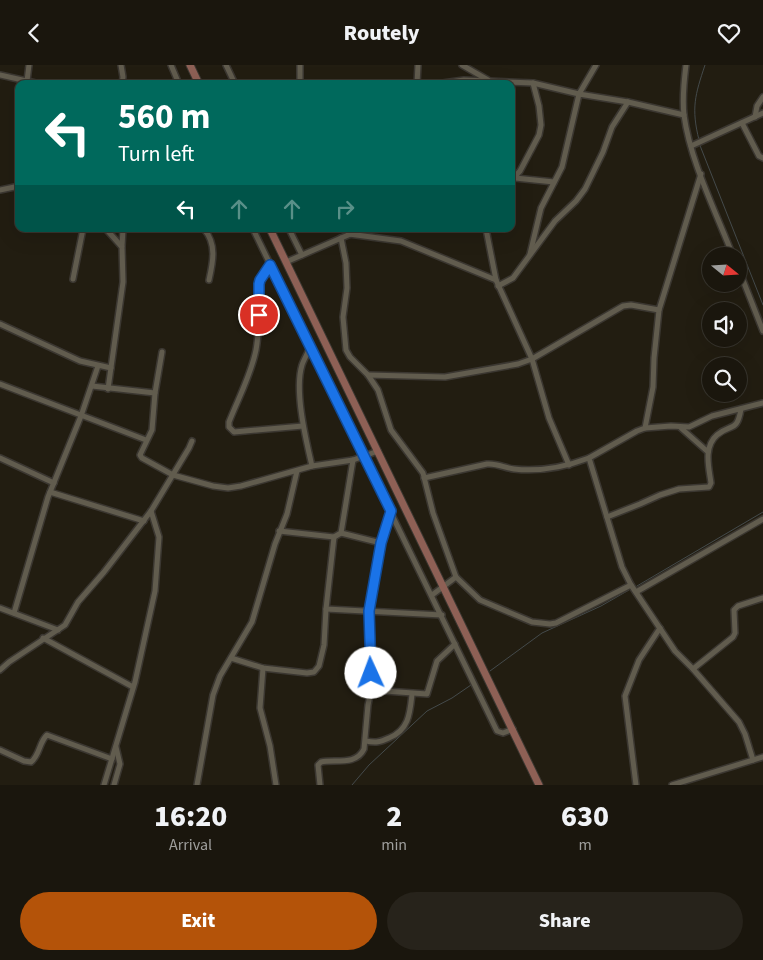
<!DOCTYPE html>
<html lang="en">
<head>
<meta charset="utf-8">
<style>
  :root { --surface:#1a160d; --page:#27231b; --text:#f1f3f6; --muted:#9f9f9d; --line:#38352e; --accent:#b45309 }
  body { margin:0; font-family:"Source Sans 3",sans-serif; background:var(--page); color:var(--text); height:100vh; display:flex; flex-direction:column; font-size:19px; white-space:nowrap }
  * { box-sizing:border-box; margin:0 }
  p { font-size:16px; color:var(--muted) }
  .icon { flex:none; width:28px; height:28px; fill:none; stroke:currentColor; stroke-width:2; stroke-linecap:round; stroke-linejoin:round }
  .map { position:relative; height:720px; overflow:hidden }
  .drawer { display:flex; flex-direction:column; background:var(--surface); flex:1 }
  .drawer>* { flex:none }
  .top-card { position:absolute; left:15px; top:15px; width:500px; height:152px; border-radius:10px; box-shadow:0 5px 20px #0002,0 0 0 1px var(--line); background:#00695c; color:#fff; overflow:hidden }
  .needle { width:32px; rotate:108deg }
  .fabs { position:absolute; left:702px; top:182px; display:grid; gap:10px }
  .fabs a { display:grid; place-items:center; width:45px; height:45px; border-radius:50%; background:var(--surface); box-shadow:0 5px 20px #0002,0 0 0 1px var(--line); font-size:25px }
  .pin { position:absolute; display:grid; place-items:center; width:42px; height:42px; color:#fff; margin:-21px; border:2px solid #fff; border-radius:50%; box-shadow:0 1px 5px #0007 }
  .me { position:absolute; width:55px; margin:-28px; rotate:358deg; stroke-linejoin:round; filter:drop-shadow(0 0 4px #0008) }
  .turn { display:flex; align-items:center; gap:18px; height:105px; padding:0 20px; font-size:22px }
  .turn .icon { width:65px; height:65px; stroke-width:2.5 }
  .turn b { display:block; font-size:35px; line-height:42px }
  .lanes { display:flex; align-items:center; height:48px; padding:0 20px; background:#0003; justify-content:center; gap:25px; direction:ltr }
  .lanes .off { opacity:.35 }
  .eta { display:flex; justify-content:space-evenly; align-items:center; height:85px; text-align:center }
  .eta b { font-size:30px; font-weight:800; line-height:35px }
  .primary-button { display:flex; gap:10px; margin-top:auto; padding:10px 20px }
  .primary-button a { flex:1; height:58px; border-radius:30px; background:var(--accent); color:#fff; font-size:20px; font-weight:800; line-height:58px; text-align:center }
  .primary-button a+a { background:var(--page); color:var(--text) }
  header { display:flex; justify-content:space-between; align-items:center; height:65px; padding:0 20px; background:var(--surface); font-size:22px; font-weight:800 }
  .map>svg:first-child { display:block }
  .lines { fill:none; stroke-linecap:round; stroke-linejoin:round }
  .stream { stroke:#444a4b; stroke-width:1 }
  .street-casing { stroke:#3b3731; stroke-width:8 }
  .secondary-casing { stroke:#3b3731; stroke-width:9 }
  .street { stroke:#615c4e; stroke-width:5 }
  .secondary { stroke:#8e6055; stroke-width:7 }
  .route-casing { stroke:#114b97; stroke-width:12 }
  .route { stroke:#1a73e8; stroke-width:9 }
</style>
</head>
<body>
<header><svg class="icon" aria-label="back" viewBox="0 0 24 24"><path d="M15 5l-7 7 7 7"/></svg>Routely<svg class="icon" aria-label="heart" viewBox="0 0 24 24"><path d="M12 20l-8-8c-3-5 5-10 8-4 3-6 11-1 8 4z"/></svg></header>
<div class="map">
<svg width="763" height="720" viewBox="0 0 763 720">
  <rect width="100%" height="100%" fill="#221d11"/>
  <g class="lines">
    <g class="stream">
      <path d="M 699,75 C 691,43 695,30 705,0"/>
      <polyline points="699,78 763,240"/>
      <polyline points="637,521 763,447"/>
      <polyline points="490,606 542,568 601,541 629,525"/>
      <polyline points="352,720 369,700 427,646 452,633 471,620"/>
    </g>
    <defs>
      <g id="street">
        <polyline points="121,0 123,12 122,19"/>
        <polyline points="171,0 179,19"/>
        <polyline points="226,0 235,19"/>
        <polyline points="462,0 488,15"/>
        <path d="M 686,0 C 684,16 682,33 684,50 C 690,96 716,147 733,191"/>
        <polyline points="0,10 40,19"/>
        <polyline points="27,16 29,0"/>
        <polyline points="300,19 300,0"/>
        <polyline points="417,19 418,0"/>
        <polyline points="436,19 464,15 533,18 579,29 628,37 684,50"/>
        <polyline points="755,52 757,41 763,32"/>
        <polyline points="742,58 759,91 763,93"/>
        <polyline points="691,81 763,48"/>
        <polyline points="701,109 659,245 654,293 653,322 645,363 637,366 589,393 622,502 631,520 675,586 693,604 739,657 745,669 753,695"/>
        <polyline points="515,113 554,117"/>
        <polyline points="511,116 520,106 539,70 541,60 539,41 533,18"/>
        <polyline points="0,125 19,121"/>
        <polyline points="106,164 122,182 123,217 108,324"/>
        <path d="M 204,164 C 217,179 213,197 209,215"/>
        <polyline points="253,164 497,666 503,668 513,664"/>
        <polyline points="289,164 302,190"/>
        <polyline points="347,164 349,169 401,176 496,215"/>
        <polyline points="486,164 496,215 532,294 549,353 569,400"/>
        <polyline points="341,173 346,198 347,223 343,252 346,285 350,292 368,310 378,325 391,365 423,408 433,448 456,512 480,535 532,557 550,559 556,558 631,520"/>
        <polyline points="122,181 123,164"/>
        <polyline points="530,189 541,143 562,102 579,29 596,0"/>
        <polyline points="286,197 362,164"/>
        <path d="M 270,200 L 260,215 L 259,219 C 259,241 260,263 256,285 C 251,310 238,334 229,357 L 229,362 L 234,367 L 303,361"/>
        <polyline points="739,205 763,266"/>
        <polyline points="73,214 83,164"/>
        <polyline points="498,221 513,213 555,156 576,136 585,124 603,87 612,62 628,37"/>
        <polyline points="0,259 80,296 111,303"/>
        <path d="M 310,282 C 308,288 304,294 302,300 C 294,326 306,375 312,401"/>
        <polyline points="368,310 445,312 518,299 532,294 623,241 631,240 659,245"/>
        <polyline points="0,319 146,375"/>
        <polyline points="92,321 155,328 162,287"/>
        <polyline points="155,328 152,365 140,390 142,393 173,410 213,421 228,423 241,421 312,401 353,395 378,386"/>
        <polyline points="645,363 671,361 689,362 712,351 763,338"/>
        <polyline points="681,363 708,387"/>
        <polyline points="0,393 54,418"/>
        <path d="M 424,413 L 487,399 C 497,398 505,403 514,404 C 540,407 565,402 589,393"/>
        <polyline points="50,427 144,456"/>
        <path d="M 607,452 L 640,439 L 660,430 L 679,424 L 709,422 L 711,418 C 709,403 703,382 717,370 C 731,358 737,368 741,344"/>
        <polyline points="341,468 381,478"/>
        <polyline points="334,472 341,468 353,395"/>
        <polyline points="636,527 763,454"/>
        <polyline points="432,530 456,512"/>
        <polyline points="0,543 58,565"/>
        <polyline points="326,544 442,550"/>
        <polyline points="14,548 48,432 81,351 98,301"/>
        <polyline points="43,573 133,622"/>
        <polyline points="231,593 263,603 307,608 314,607 319,601 324,580 326,544 334,472 279,466"/>
        <polyline points="263,603 260,643 270,681 276,720"/>
        <polyline points="693,604 733,572 735,568 734,545 738,541 763,533"/>
        <polyline points="0,605 9,597 65,560 78,537 104,507 151,446 189,383 192,376"/>
        <polyline points="371,625 427,629 437,596 455,579"/>
        <path d="M 366,676 C 376,678 380,677 389,673 C 409,665 410,648 412,629"/>
        <path d="M 0,685 L 24,696 L 31,697 C 40,690 39,677 47,670 L 112,694"/>
        <polyline points="104,720 135,617 155,526 159,472 151,446"/>
        <polyline points="114,720 120,699 116,682"/>
        <polyline points="197,720 213,630 220,611 252,557 275,479 287,449 297,406"/>
        <path d="M 320,720 L 318,700 L 321,697 C 335,694 356,701 364,684 L 368,640 L 372,621 L 369,546 L 381,478 L 391,446"/>
        <polyline points="636,720 625,631 639,595 660,563"/>
        <polyline points="672,720 763,692"/>
      </g>
      <g id="secondary">
        <polyline points="190,0 199,19"/>
        <polyline points="270,164 539,720"/>
      </g>
    </defs>
    <use href="#street" class="street-casing"/>
    <use href="#secondary" class="secondary-casing"/>
    <use href="#street" class="street"/>
    <use href="#secondary" class="secondary"/>
  </g>
  <g class="lines">
    <defs>
      <polyline id="route" points="259,250 259,219 260,215 270,200 391,446 381,478 369,546 371,608"/>
    </defs>
    <use href="#route" class="route-casing"/>
    <use href="#route" class="route"/>
  </g>
</svg>
<div class="fabs">
<a><svg class="needle" viewBox="-14 -14 28 28"><path d="M0-13l5 13h-10z" fill="#e53935"/><path d="M0 13l5-13h-10z" fill="#9f9f9d"/></svg></a>
<a><svg class="icon" aria-label="sound" viewBox="0 0 24 24"><path d="M4 9h4l5-4v14l-5-4H4zM17 9q2 3 0 6"/></svg></a>
<a><svg class="icon" aria-label="search" viewBox="0 0 24 24"><circle cx="10" cy="10" r="6"/><path d="M15 15l6 6"/></svg></a>
</div>
<div class="pin" style="left:259px;top:250px;background:#d93025"><svg class="icon" aria-label="arrive" viewBox="0 0 24 24"><path d="M6 21V4h12l-3 4 3 4H6"/></svg></div>
<svg class="me" style="left:371px;top:608px" viewBox="-20 -20 40 40"><circle r="19" fill="#fff"/><path d="M0-13L10 11 0 6-10 11z" fill="#1a73e8"/></svg>
<div class="top-card">
<div class="turn"><svg class="icon" aria-label="left" viewBox="0 0 24 24"><path d="M17 20v-9H6M10 6l-5 5 5 5"/></svg><div><b>560 m</b>Turn left</div></div>
<div class="lanes"><svg class="icon" aria-label="left" viewBox="0 0 24 24"><path d="M17 20v-9H6M10 6l-5 5 5 5"/></svg><svg class="icon off" aria-label="ahead" viewBox="0 0 24 24"><path d="M12 20V5M6 11l6-6 6 6"/></svg><svg class="icon off" aria-label="ahead" viewBox="0 0 24 24"><path d="M12 20V5M6 11l6-6 6 6"/></svg><svg class="icon off" aria-label="right" viewBox="0 0 24 24"><path d="M7 20v-9h11M14 6l5 5-5 5"/></svg></div>
</div>
</div>
<section class="drawer">
<div class="eta">
<div><b>16:20</b><p>Arrival</p></div>
<div><b>2</b><p>min</p></div>
<div><b>630</b><p>m</p></div>
</div>
<div class="primary-button"><a>Exit</a><a>Share</a></div>
</section>
</body>
</html>
